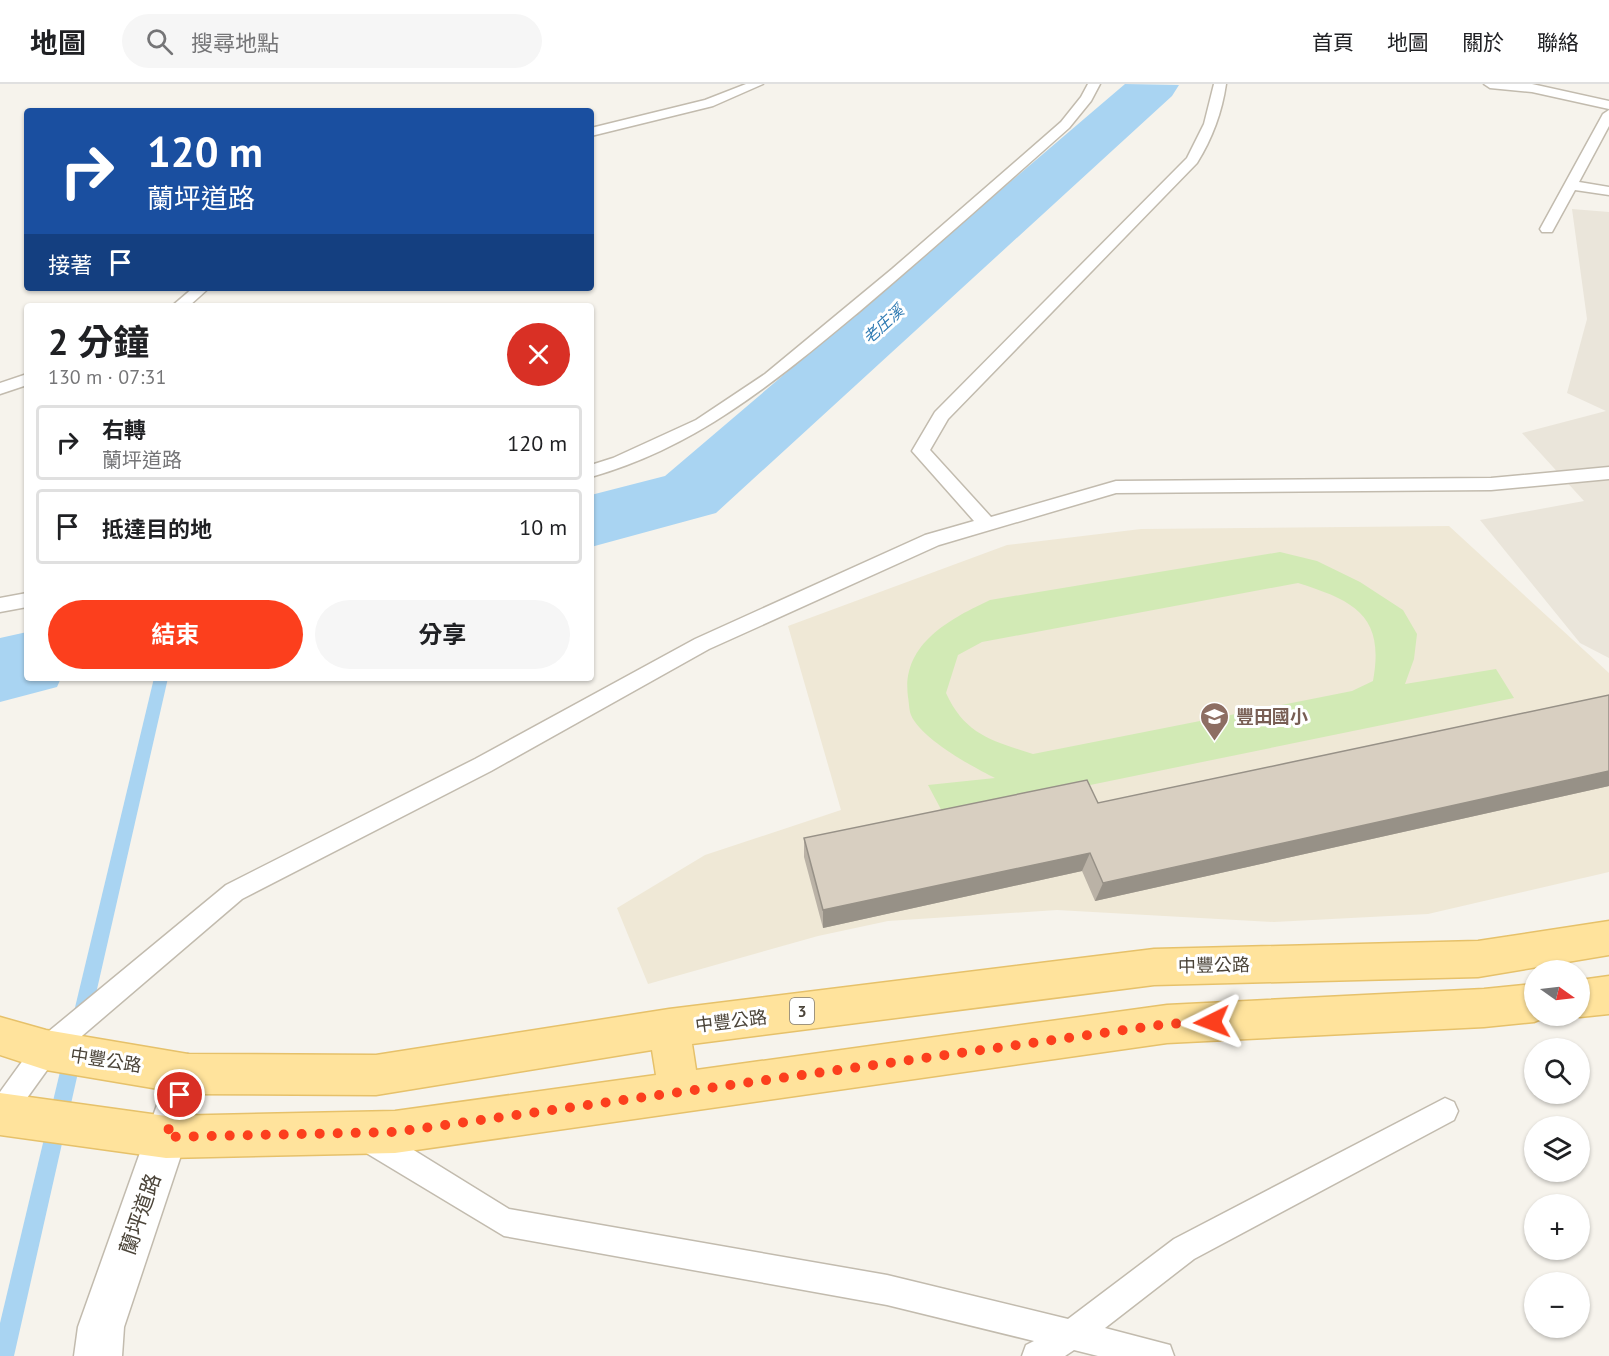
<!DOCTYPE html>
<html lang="zh-TW">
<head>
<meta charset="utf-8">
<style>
  :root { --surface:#fff; --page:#f6f6f6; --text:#202124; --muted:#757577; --line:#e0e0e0; --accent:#fc3f1d }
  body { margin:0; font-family:"PT Sans","Noto Sans TC",sans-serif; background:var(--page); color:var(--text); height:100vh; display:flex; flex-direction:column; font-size:22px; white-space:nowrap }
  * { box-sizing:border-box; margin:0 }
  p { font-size:20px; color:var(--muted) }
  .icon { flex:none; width:33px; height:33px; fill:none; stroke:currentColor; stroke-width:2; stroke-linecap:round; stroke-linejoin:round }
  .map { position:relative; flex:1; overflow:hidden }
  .drawer { position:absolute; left:24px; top:219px; width:570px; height:378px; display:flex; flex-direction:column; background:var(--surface); border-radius:6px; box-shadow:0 2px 4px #0004 }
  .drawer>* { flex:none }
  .hud { position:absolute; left:24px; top:24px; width:570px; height:183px; border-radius:6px; box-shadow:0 2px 4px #0004; background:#1a4fa0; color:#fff; overflow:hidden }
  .needle { width:39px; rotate:104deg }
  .controls { position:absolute; left:1524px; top:876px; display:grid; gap:12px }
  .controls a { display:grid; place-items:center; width:66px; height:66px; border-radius:50%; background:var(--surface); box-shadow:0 2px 4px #0004; font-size:30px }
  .pin { position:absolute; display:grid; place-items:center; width:51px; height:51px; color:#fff; margin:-26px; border:3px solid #fff; border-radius:50%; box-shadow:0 2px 6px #0007 }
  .me { position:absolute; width:66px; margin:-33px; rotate:267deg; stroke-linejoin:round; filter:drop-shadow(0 0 4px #0008) }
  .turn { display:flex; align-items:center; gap:21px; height:126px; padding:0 24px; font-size:27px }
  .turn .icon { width:78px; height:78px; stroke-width:2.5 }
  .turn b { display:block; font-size:42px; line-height:51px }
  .then { display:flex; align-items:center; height:57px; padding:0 24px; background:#0003; gap:12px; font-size:22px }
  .round { display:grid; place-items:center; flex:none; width:63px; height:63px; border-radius:32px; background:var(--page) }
  .summary { display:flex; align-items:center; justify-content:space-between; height:102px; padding:0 24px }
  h1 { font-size:36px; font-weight:700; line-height:45px }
  .button { display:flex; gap:12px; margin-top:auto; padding:12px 24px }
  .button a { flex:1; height:69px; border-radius:36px; background:var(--accent); color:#fff; font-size:24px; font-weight:700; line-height:69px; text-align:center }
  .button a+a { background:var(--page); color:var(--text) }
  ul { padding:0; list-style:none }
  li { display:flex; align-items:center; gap:18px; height:75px; margin:0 12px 9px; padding:0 12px; border:3px solid var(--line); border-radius:6px }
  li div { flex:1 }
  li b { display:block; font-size:22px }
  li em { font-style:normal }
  header { display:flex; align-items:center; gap:36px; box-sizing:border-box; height:84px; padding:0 30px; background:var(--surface); border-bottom:2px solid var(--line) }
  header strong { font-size:28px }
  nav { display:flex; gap:33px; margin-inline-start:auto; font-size:21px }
  .search { width:420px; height:54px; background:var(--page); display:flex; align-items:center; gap:15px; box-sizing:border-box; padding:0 21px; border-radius:33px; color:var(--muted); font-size:22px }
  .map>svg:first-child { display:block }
  .residential { fill:#eae5da }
  .education { fill:#efe8d6 }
  .green { fill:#d2eab5; fill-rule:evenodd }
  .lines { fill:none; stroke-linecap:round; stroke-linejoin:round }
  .stream { fill:#a9d4f2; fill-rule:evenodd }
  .river { fill:#a9d4f2; fill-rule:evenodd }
  .lane-casing { stroke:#c2bbae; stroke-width:3 }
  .street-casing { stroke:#c2bbae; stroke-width:3 }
  .primary-casing { stroke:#e6c16a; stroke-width:3 }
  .lane { fill:#fff; fill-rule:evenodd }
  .street { fill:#fff; fill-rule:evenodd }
  .primary { fill:#ffe39c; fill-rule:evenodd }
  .wall { fill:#bab2a6 }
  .shaded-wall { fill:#979187 }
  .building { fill:#d8cfc1; stroke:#979187; stroke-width:1.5 }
  .route { stroke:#fc3f1d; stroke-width:10; stroke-dasharray:0 18 }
  .labels { text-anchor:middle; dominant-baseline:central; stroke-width:6; stroke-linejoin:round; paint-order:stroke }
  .far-water-label { font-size:16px; font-style:italic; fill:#2e7ab2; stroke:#fff }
  .shield { fill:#fff; stroke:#817c74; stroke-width:1.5 }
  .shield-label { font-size:16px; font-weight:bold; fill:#4b4439 }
  .education-label { font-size:18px; font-weight:bold; fill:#785e54; stroke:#fff; text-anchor:start }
  .street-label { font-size:18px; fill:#4b4439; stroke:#fff }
  .near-street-label { font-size:21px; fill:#4b4439; stroke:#fff }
</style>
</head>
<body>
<header>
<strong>地圖</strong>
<div class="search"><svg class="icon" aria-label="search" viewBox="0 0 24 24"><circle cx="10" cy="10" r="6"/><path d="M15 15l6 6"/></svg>搜尋地點</div>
<nav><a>首頁</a><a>地圖</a><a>關於</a><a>聯絡</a></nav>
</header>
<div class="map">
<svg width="1609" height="1272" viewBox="0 0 1609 1272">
  <rect width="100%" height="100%" fill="#f6f3ec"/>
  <polygon class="residential" points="1572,125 1609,128 1609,574 1580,559 1480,436 1584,417 1522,349 1606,327 1567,309 1587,235"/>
  <polygon class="education" points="1449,442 1609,589 1609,788 1428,830 1274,838 1057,826 888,837 818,852 648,900 617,824 705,771 841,726 788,542 1007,461 1141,445"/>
  <path class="green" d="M 1280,468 L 1317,477 L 1360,498 L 1403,526 L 1417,550 L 1414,575 L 1405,600 L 1496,585 L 1514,614 L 944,731 L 928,701 L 995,694 C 973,683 921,655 911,631 C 909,626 909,618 908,613 C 901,560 950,535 990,516 ZM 1298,499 C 1355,517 1385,532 1373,597 L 1352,607 L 1033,670 C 993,657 965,651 946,609 L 958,571 L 982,558 Z"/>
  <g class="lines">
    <g class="stream">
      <polygon points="154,594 168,594 90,936 87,942 81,945 75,942 72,936"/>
      <polygon points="73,962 80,965 82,971 14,1272 0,1272 0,1239 64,971 66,965"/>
    </g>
    <g class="river">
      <polygon points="1125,0 1179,1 1172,12 716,429 591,463 591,411 665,392"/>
      <polygon points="27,548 27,594 61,594 57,603 0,618 0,554"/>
    </g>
    <defs>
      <g id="lane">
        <polygon points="746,0 763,0 713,22 591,52 591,44 705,16"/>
        <path d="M 1088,0 L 1100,0 L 1091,17 L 1069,44 C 1000,105 931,167 860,227 C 777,296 698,363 591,393 L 591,381 L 613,374 L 696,336 L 765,290 L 892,185 L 1061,38 L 1081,13 Z"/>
        <path d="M 1214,0 L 1226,0 C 1222,28 1212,55 1197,79 L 948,335 L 930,366 L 991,433 L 1116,397 L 1491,394 L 1609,383 L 1609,395 L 1491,406 L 1116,409 L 939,461 L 709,565 L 491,687 L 242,815 L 55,975 L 9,1039 L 0,1043 L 0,1008 L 37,957 L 226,801 L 475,675 L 695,555 L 925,451 L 974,437 L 912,367 L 935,328 L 1187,74 L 1204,40 Z"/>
        <polygon points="1484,0 1532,0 1609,17 1609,25 1532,8 1490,4"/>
        <polygon points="1609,26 1609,42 1579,98 1609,103 1609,111 1575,106 1552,148 1542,148 1540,145 1603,30"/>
        <polygon points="193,204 209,204 189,222 172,222"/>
        <polygon points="27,290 27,301 0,310 0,299"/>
        <polygon points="27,509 27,523 0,528 0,514"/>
        <polygon points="1445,1014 1454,1018 1458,1027 1454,1036 1194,1175 1105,1244 1170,1261 1174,1272 1098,1272 1074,1266 1065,1272 1022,1272 1026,1261 1034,1257 887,1221 504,1152 358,1064 355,1054 358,1044 368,1041 378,1044 509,1125 887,1191 1068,1235 1174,1155"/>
      </g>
      <polygon id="street" points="188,970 202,976 208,990 124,1243 122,1272 74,1272 78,1243 168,990 174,976"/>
      <g id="primary">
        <polygon points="1609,837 1609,871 1478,893 1154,901 692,960 696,986 1167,921 1484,905 1534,900 1534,932 1548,932 1534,938 1484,943 1167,959 395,1069 166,1074 0,1051 0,1009 166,1032 395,1027 656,991 652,966 376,1011 188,1010 46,986 0,971 0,933 46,946 188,970 376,971 669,925 1154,865 1478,857"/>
        <polygon points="1609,892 1609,930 1580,933 1577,932 1580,932 1580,896"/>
      </g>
    </defs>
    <use href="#lane" class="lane-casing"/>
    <use href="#street" class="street-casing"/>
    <use href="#primary" class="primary-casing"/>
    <use href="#lane" class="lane"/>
    <use href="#street" class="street"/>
    <use href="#primary" class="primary"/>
  </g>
  <polygon class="wall" points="1609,611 1609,702 1095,817 1082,787 823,844 804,773 804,754 1098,719"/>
  <g class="shaded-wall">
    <polygon points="1609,687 1609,702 1095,817 1103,799"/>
    <polygon points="1090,769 1082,787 823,844 823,826"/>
  </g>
  <polygon class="building" points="1609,611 1609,687 1103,799 1090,769 823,826 804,754 1087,696 1098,719"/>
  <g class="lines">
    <polyline class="route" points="180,1011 166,1053 395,1048 1167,940 1212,938"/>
  </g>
  <defs>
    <symbol id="school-pin" viewBox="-11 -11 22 30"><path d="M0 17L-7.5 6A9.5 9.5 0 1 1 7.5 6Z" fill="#8d6e63" stroke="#fff"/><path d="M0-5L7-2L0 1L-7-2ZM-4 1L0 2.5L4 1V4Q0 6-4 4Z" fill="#fff"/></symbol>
  </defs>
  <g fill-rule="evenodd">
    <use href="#school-pin" x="1198" y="616" width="33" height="45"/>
  </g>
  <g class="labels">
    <g class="far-water-label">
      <text transform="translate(883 240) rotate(-42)">老庄溪</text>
    </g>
    <rect class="shield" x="790" y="914" width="24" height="26" rx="4.5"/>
    <g class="shield-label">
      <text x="802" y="927">3</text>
    </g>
    <g class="education-label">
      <text x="1236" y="632">豐田國小</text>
    </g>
    <g class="street-label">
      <text transform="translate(1214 881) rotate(-1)">中豐公路</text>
      <text transform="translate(731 937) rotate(-7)">中豐公路</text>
      <text transform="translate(106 976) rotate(9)">中豐公路</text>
    </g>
    <g class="near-street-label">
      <text transform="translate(140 1130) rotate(-71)">蘭坪道路</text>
    </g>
  </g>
</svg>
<div class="controls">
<a><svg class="needle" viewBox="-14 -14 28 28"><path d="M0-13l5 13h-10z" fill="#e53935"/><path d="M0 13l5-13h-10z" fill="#757577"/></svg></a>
<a><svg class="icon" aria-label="search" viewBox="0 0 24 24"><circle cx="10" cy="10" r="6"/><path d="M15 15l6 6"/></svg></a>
<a><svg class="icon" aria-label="layers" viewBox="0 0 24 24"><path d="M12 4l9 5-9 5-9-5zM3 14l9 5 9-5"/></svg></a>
<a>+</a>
<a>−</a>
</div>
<div class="pin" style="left:180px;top:1011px;background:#d93025"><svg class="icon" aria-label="arrive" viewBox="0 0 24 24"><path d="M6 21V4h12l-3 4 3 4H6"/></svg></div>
<svg class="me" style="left:1212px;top:938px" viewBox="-20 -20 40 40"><path d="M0-17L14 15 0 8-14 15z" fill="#fc3f1d" stroke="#fff" stroke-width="4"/></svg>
<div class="hud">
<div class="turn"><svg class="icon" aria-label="right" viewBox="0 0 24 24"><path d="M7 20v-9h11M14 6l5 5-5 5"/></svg><div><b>120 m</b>蘭坪道路</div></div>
<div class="then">接著<svg class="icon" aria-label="arrive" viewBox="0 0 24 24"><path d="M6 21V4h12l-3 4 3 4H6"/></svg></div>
</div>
<section class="drawer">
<div class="summary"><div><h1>2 分鐘</h1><p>130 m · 07:31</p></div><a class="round" style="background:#d93025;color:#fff"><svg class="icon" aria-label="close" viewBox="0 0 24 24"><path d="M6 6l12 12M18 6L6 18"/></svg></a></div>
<ul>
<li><svg class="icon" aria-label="right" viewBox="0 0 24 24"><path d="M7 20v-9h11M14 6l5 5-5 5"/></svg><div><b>右轉</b><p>蘭坪道路</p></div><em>120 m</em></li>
<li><svg class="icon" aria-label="arrive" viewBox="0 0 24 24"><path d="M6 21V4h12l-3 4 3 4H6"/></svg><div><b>抵達目的地</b></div><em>10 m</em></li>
</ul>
<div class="button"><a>結束</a><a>分享</a></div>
</section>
</div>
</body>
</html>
